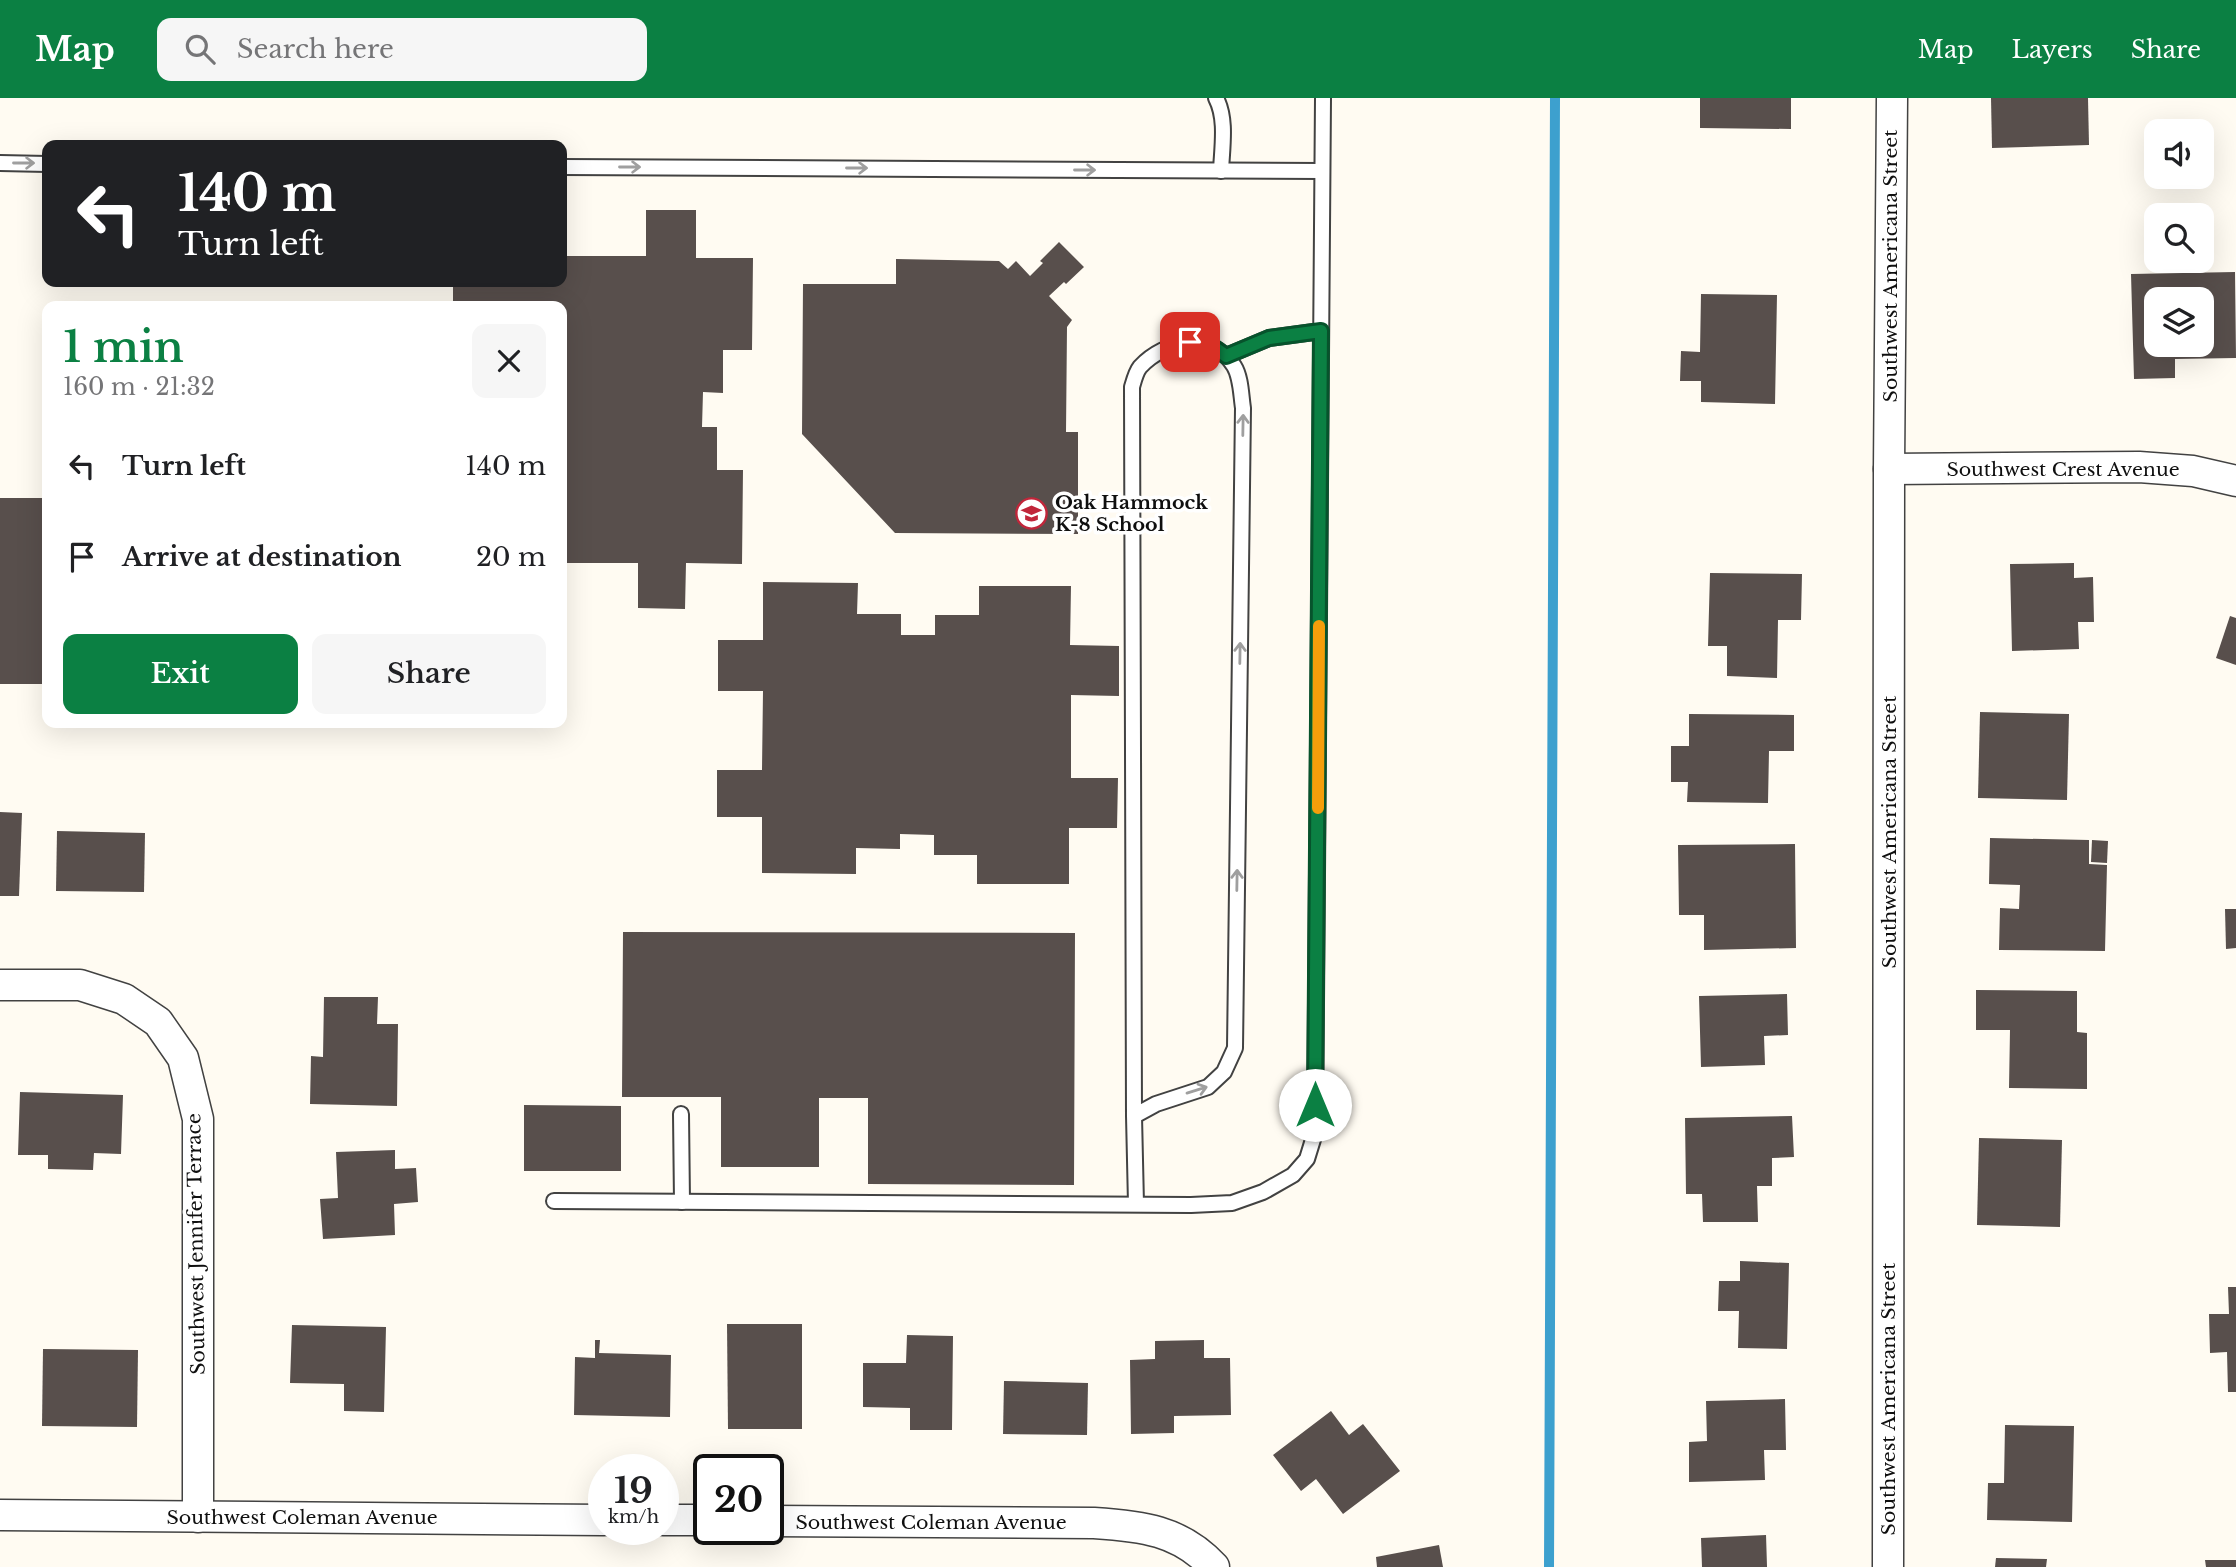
<!DOCTYPE html>
<html lang="en">
<head>
<meta charset="utf-8">
<style>
  :root { --surface:#fff; --page:#f6f6f6; --text:#202124; --muted:#757577; --accent:#0b8043 }
  body { margin:0; font-family:"Libre Baskerville",serif; background:var(--page); color:var(--text); height:100vh; display:flex; flex-direction:column; font-size:26px; white-space:nowrap }
  * { box-sizing:border-box; margin:0 }
  p { font-size:23px; color:var(--muted) }
  .icon { flex:none; width:38px; height:38px; fill:none; stroke:currentColor; stroke-width:2; stroke-linecap:round; stroke-linejoin:round }
  .map { position:relative; flex:1; overflow:hidden }
  .details { position:absolute; left:42px; top:203px; width:525px; height:427px; display:flex; flex-direction:column; background:var(--surface); border-radius:14px; box-shadow:0 7px 28px #0002 }
  .details>* { flex:none }
  .guide { position:absolute; left:42px; top:42px; width:525px; height:147px; border-radius:14px; box-shadow:0 7px 28px #0002; background:#202124; color:#fff; overflow:hidden }
  .tools { position:absolute; left:2144px; top:21px; display:grid; gap:14px }
  .tools a { display:grid; place-items:center; width:70px; height:70px; border-radius:14px; background:var(--surface); box-shadow:0 7px 28px #0002; font-size:35px }
  .speed { position:absolute; left:588px; top:1356px; display:flex; gap:14px; font-size:35px; font-weight:700; text-align:center }
  .speed>* { display:grid; place-content:center; width:91px; height:91px; border-radius:50%; background:var(--surface); box-shadow:0 7px 28px #0002; line-height:1 }
  .speed small { font-size:18px; font-weight:400 }
  .speed .limit { border:4px solid #111; border-radius:10px; background:#fff; color:#111 }
  .pin { position:absolute; display:grid; place-items:center; width:60px; height:60px; color:#fff; margin:-30px; border-radius:14px; box-shadow:0 4px 10px #0006 }
  .me { position:absolute; width:77px; margin:-38px; rotate:0deg; stroke-linejoin:round; filter:drop-shadow(0 0 5px #0008) }
  .turn { display:flex; align-items:center; gap:24px; height:147px; padding:0 21px; font-size:32px }
  .turn .icon { width:91px; height:91px; stroke-width:2.5 }
  .turn b { display:block; font-size:49px; line-height:60px }
  .round { display:grid; place-items:center; flex:none; width:74px; height:74px; border-radius:14px; background:var(--page) }
  .overview { display:flex; align-items:center; justify-content:space-between; height:119px; padding:0 21px }
  h1 { font-size:42px; font-weight:600; line-height:52px; color:var(--accent) }
  .cta { display:flex; gap:14px; margin-top:auto; padding:14px 21px }
  .cta a { flex:1; height:80px; border-radius:14px; background:var(--accent); color:#fff; font-size:28px; font-weight:600; line-height:80px; text-align:center }
  .cta a+a { background:var(--page); color:var(--text) }
  ul { padding:0; list-style:none }
  li { display:flex; align-items:center; gap:21px; height:91px; padding:0 21px }
  li div { flex:1 }
  li b { display:block; font-size:26px }
  li em { font-style:normal }
  header { display:flex; align-items:center; gap:42px; box-sizing:border-box; height:98px; padding:0 35px; background:var(--accent); color:#fff }
  header strong { font-size:33px }
  nav { display:flex; gap:38px; margin-inline-start:auto; font-size:24px }
  .search { width:490px; height:63px; background:var(--page); display:flex; align-items:center; gap:18px; box-sizing:border-box; padding:0 24px; border-radius:14px; color:var(--muted); font-size:26px }
  .map>svg:first-child { display:block }
  .lines { fill:none; stroke-linecap:round; stroke-linejoin:round }
  .stream { stroke:#3da0ce; stroke-width:10 }
  .building { fill:#584f4c; fill-rule:evenodd }
  .service-casing { stroke:#424242; stroke-width:18 }
  .minor-casing { stroke:#424242; stroke-width:33 }
  .service { stroke:#fff; stroke-width:14 }
  .minor { stroke:#fff; stroke-width:30 }
  .oneway { stroke:#9f9f9f }
  .route-casing { stroke:#07532c; stroke-width:18 }
  .route { stroke:#0b8043; stroke-width:12 }
  .slow { stroke:#f59e0b; stroke-width:12 }
  .labels { text-anchor:middle; dominant-baseline:central; stroke-width:7; stroke-linejoin:round; paint-order:stroke }
  .street-label { font-size:19px; fill:#0f0f0f; stroke:#fff }
  .poi-label { font-size:19px; font-weight:bold; fill:#0f0f0f; stroke:#fff; text-anchor:start }
</style>
</head>
<body>
<header>
<strong>Map</strong>
<div class="search"><svg class="icon" aria-label="search" viewBox="0 0 24 24"><circle cx="10" cy="10" r="6"/><path d="M15 15l6 6"/></svg>Search here</div>
<nav><a>Map</a><a>Layers</a><a>Share</a></nav>
</header>
<div class="map">
<svg width="2236" height="1469" viewBox="0 0 2236 1469">
  <rect width="100%" height="100%" fill="#fffbf2"/>
  <g class="lines">
    <polyline class="stream" points="1549,1469 1555,0"/>
  </g>
  <g class="building">
    <polygon points="1700,0 1791,0 1791,31 1700,30"/>
    <polygon points="1991,0 2088,0 2089,47 1992,50"/>
    <polygon points="646,112 696,112 696,160 753,160 752,252 723,252 723,295 703,294 702,329 717,329 717,372 743,372 742,466 686,465 685,511 638,510 638,465 562,465 562,208 453,208 453,184 562,184 562,158 646,158"/>
    <polygon points="1059,144 1084,169 1066,186 1064,184 1049,198 1072,222 1067,229 1066,334 1078,334 1078,436 895,435 802,336 803,186 896,186 896,161 999,163 1008,171 1016,163 1030,178 1043,165 1040,163"/>
    <path d="M 2235,174 L 2236,260 L 2175,261 L 2175,280 L 2134,281 L 2131,176 ZM 2156,201 L 2202,201 L 2202,247 L 2156,247 Z"/>
    <polygon points="1701,196 1777,197 1775,306 1701,304 1701,283 1680,283 1681,253 1700,254"/>
    <rect x="0" y="400" width="47" height="186"/>
    <polygon points="2074,465 2074,480 2093,479 2094,524 2078,524 2079,551 2012,553 2010,466"/>
    <polygon points="1710,475 1802,476 1801,522 1778,522 1777,580 1727,578 1727,548 1708,548"/>
    <polygon points="763,484 858,485 857,516 901,516 901,537 935,537 935,517 979,517 979,488 1071,488 1070,547 1119,548 1119,598 1071,597 1071,680 1118,680 1117,730 1069,730 1069,786 977,786 977,757 934,757 934,737 900,736 900,751 856,750 856,776 762,775 762,719 717,719 717,672 762,672 763,593 718,593 718,542 763,542"/>
    <polygon points="2230,518 2236,520 2236,567 2216,560"/>
    <polygon points="1980,614 2069,616 2067,702 1978,700"/>
    <polygon points="1689,616 1794,617 1794,653 1769,653 1768,705 1687,704 1688,684 1671,684 1671,648 1689,648"/>
    <polygon points="0,714 22,715 19,798 0,798"/>
    <polygon points="57,733 145,735 144,794 56,793"/>
    <polygon points="1990,740 2089,742 2089,766 2107,767 2105,853 1999,852 2000,810 2019,811 2020,787 1989,786"/>
    <polygon points="2092,742 2108,743 2107,765 2091,764"/>
    <polygon points="1795,746 1796,850 1704,852 1704,817 1679,817 1678,747"/>
    <polygon points="2225,811 2236,811 2236,850 2226,851"/>
    <polygon points="623,834 1075,835 1074,1087 868,1086 868,1000 819,1000 819,1069 721,1069 721,999 622,999"/>
    <polygon points="1976,892 2077,893 2077,934 2087,935 2087,991 2009,990 2010,932 1976,932"/>
    <polygon points="1787,896 1788,937 1764,938 1765,967 1701,969 1699,898"/>
    <polygon points="324,899 378,899 377,926 398,926 397,1008 310,1006 311,958 323,959"/>
    <polygon points="20,994 123,997 121,1056 94,1055 93,1072 48,1071 48,1057 18,1057"/>
    <polygon points="524,1007 621,1008 621,1073 524,1073"/>
    <polygon points="1792,1018 1794,1059 1772,1060 1772,1088 1757,1088 1758,1124 1703,1124 1702,1096 1686,1096 1685,1020"/>
    <polygon points="1979,1040 2062,1042 2060,1129 1977,1127"/>
    <polygon points="395,1052 395,1071 416,1070 418,1104 394,1106 395,1137 323,1141 320,1101 338,1100 336,1054"/>
    <polygon points="1740,1163 1789,1165 1787,1251 1738,1250 1739,1213 1718,1213 1719,1183 1740,1183"/>
    <polygon points="2228,1189 2236,1189 2236,1294 2228,1294 2227,1254 2210,1255 2209,1216 2229,1216"/>
    <polygon points="727,1226 802,1226 802,1331 728,1331"/>
    <polygon points="292,1227 386,1229 384,1314 344,1313 344,1286 290,1285"/>
    <polygon points="907,1237 953,1238 952,1332 910,1332 910,1310 863,1309 863,1265 906,1265"/>
    <polygon points="595,1242 600,1242 599,1255 671,1257 670,1319 574,1317 575,1259 595,1260"/>
    <polygon points="1204,1242 1204,1260 1230,1260 1231,1317 1174,1318 1174,1335 1131,1336 1130,1262 1155,1261 1155,1243"/>
    <polygon points="43,1251 138,1252 137,1329 42,1328"/>
    <polygon points="1004,1283 1088,1285 1087,1337 1003,1336"/>
    <polygon points="1785,1301 1786,1352 1764,1352 1765,1382 1689,1384 1689,1344 1707,1343 1706,1303"/>
    <polygon points="1331,1313 1349,1337 1363,1326 1400,1373 1343,1416 1316,1381 1301,1393 1273,1357"/>
    <polygon points="2005,1327 2074,1328 2072,1424 1987,1422 1988,1385 2004,1385"/>
    <polygon points="1766,1437 1767,1469 1702,1469 1701,1440"/>
    <polygon points="1439,1447 1443,1469 1377,1469 1376,1459"/>
    <polygon points="1996,1460 2047,1461 2046,1469 1995,1469"/>
    <polygon points="2205,1462 2236,1462 2236,1469 2206,1469"/>
  </g>
  <g class="lines">
    <defs>
      <g id="service">
        <path d="M 1216,0 C 1227,21 1222,49 1221,73"/>
        <polyline points="0,65 47,66"/>
        <polyline points="562,69 1322,73"/>
        <polyline points="1226,258 1269,240 1321,233"/>
        <polyline points="681,1016 682,1104"/>
        <path d="M 1134,1018 L 1156,1006 L 1208,989 L 1224,974 L 1235,950 L 1243,310 C 1241,297 1241,279 1234,268 C 1212,233 1165,242 1140,269 C 1136,274 1134,282 1132,289 L 1134,1018 L 1136,1106"/>
        <polyline points="554,1103 1191,1107 1232,1105 1263,1094 1293,1077 1307,1061 1315,1035 1323,0"/>
      </g>
      <g id="minor">
        <polyline points="1889,371 2139,369 2193,373 2236,383"/>
        <polyline points="0,887 80,887 124,901 158,924 183,960 198,1021 198,1419"/>
        <polyline points="0,1417 604,1422"/>
        <polyline points="663,1422 709,1422"/>
        <path d="M 768,1423 L 1094,1425 C 1141,1428 1180,1432 1214,1469"/>
        <polyline points="1888,1469 1889,371 1892,0"/>
      </g>
    </defs>
    <use href="#service" class="service-casing"/>
    <use href="#minor" class="minor-casing"/>
    <use href="#service" class="service"/>
    <use href="#minor" class="minor"/>
  </g>
  <defs><path id="oneway-shaft" d="M-6 0H5M1.5-3L5.5 0L1.5 3" fill="none" stroke-width="1.6" stroke-linecap="round" stroke-linejoin="round" transform="scale(1.75)"/></defs>
  <g class="oneway">
    <use href="#oneway-shaft" transform="translate(24 65)"/>
    <use href="#oneway-shaft" transform="translate(630 69)"/>
    <use href="#oneway-shaft" transform="translate(857 70)"/>
    <use href="#oneway-shaft" transform="translate(1085 72)"/>
    <use href="#oneway-shaft" transform="translate(1243 327) rotate(-89)"/>
    <use href="#oneway-shaft" transform="translate(1240 555) rotate(-89)"/>
    <use href="#oneway-shaft" transform="translate(1237 782) rotate(-89)"/>
    <use href="#oneway-shaft" transform="translate(1197 992) rotate(-17)"/>
  </g>
  <g class="lines">
    <defs>
      <polyline id="route" points="1190,244 1211,247 1226,258 1269,240 1321,233 1315,1007"/>
    </defs>
    <use href="#route" class="route-casing"/>
    <use href="#route" class="route"/>
    <polyline class="slow" points="1318,710 1319,528"/>
  </g>
  <defs>
    <symbol id="school-ring" viewBox="-11 -11 22 22"><circle r="9.5" fill="#fff" stroke="#c1263a" stroke-width="1.5"/><path d="M0-5L7-2L0 1L-7-2ZM-4 1L0 2.5L4 1V4Q0 6-4 4Z" fill="#c1263a"/></symbol>
  </defs>
  <g fill-rule="evenodd">
    <use href="#school-ring" x="1014" y="398" width="35" height="35"/>
  </g>
  <g class="labels">
    <g class="street-label">
      <text transform="translate(1890 168) rotate(-90)">Southwest Americana Street</text>
      <text x="2063" y="371">Southwest Crest Avenue</text>
      <text transform="translate(1889 734) rotate(-90)">Southwest Americana Street</text>
      <text transform="translate(196 1146) rotate(-91)">Southwest Jennifer Terrace</text>
      <text transform="translate(1888 1301) rotate(-90)">Southwest Americana Street</text>
      <text x="302" y="1419">Southwest Coleman Avenue</text>
      <text x="931" y="1424">Southwest Coleman Avenue</text>
    </g>
    <g class="poi-label">
      <text x="1055" y="404">Oak Hammock<tspan x="1055" dy="22">K-8 School</tspan></text>
    </g>
  </g>
</svg>
<div class="tools">
<a><svg class="icon" aria-label="sound" viewBox="0 0 24 24"><path d="M4 9h4l5-4v14l-5-4H4zM17 9q2 3 0 6"/></svg></a>
<a><svg class="icon" aria-label="search" viewBox="0 0 24 24"><circle cx="10" cy="10" r="6"/><path d="M15 15l6 6"/></svg></a>
<a><svg class="icon" aria-label="layers" viewBox="0 0 24 24"><path d="M12 4l9 5-9 5-9-5zM3 14l9 5 9-5"/></svg></a>
</div>
<div class="speed"><div>19<small>km/h</small></div><div class="limit">20</div></div>
<div class="pin" style="left:1190px;top:244px;background:#d93025"><svg class="icon" aria-label="arrive" viewBox="0 0 24 24"><path d="M6 21V4h12l-3 4 3 4H6"/></svg></div>
<svg class="me" style="left:1315px;top:1007px" viewBox="-20 -20 40 40"><circle r="19" fill="#fff"/><path d="M0-13L10 11 0 6-10 11z" fill="#0b8043"/></svg>
<div class="guide">
<div class="turn"><svg class="icon" aria-label="left" viewBox="0 0 24 24"><path d="M17 20v-9H6M10 6l-5 5 5 5"/></svg><div><b>140 m</b>Turn left</div></div>
</div>
<section class="details">
<div class="overview"><div><h1>1 min</h1><p>160 m · 21:32</p></div><a class="round"><svg class="icon" aria-label="close" viewBox="0 0 24 24"><path d="M6 6l12 12M18 6L6 18"/></svg></a></div>
<ul>
<li><svg class="icon" aria-label="left" viewBox="0 0 24 24"><path d="M17 20v-9H6M10 6l-5 5 5 5"/></svg><div><b>Turn left</b></div><em>140 m</em></li>
<li><svg class="icon" aria-label="arrive" viewBox="0 0 24 24"><path d="M6 21V4h12l-3 4 3 4H6"/></svg><div><b>Arrive at destination</b></div><em>20 m</em></li>
</ul>
<div class="cta"><a>Exit</a><a>Share</a></div>
</section>
</div>
</body>
</html>
